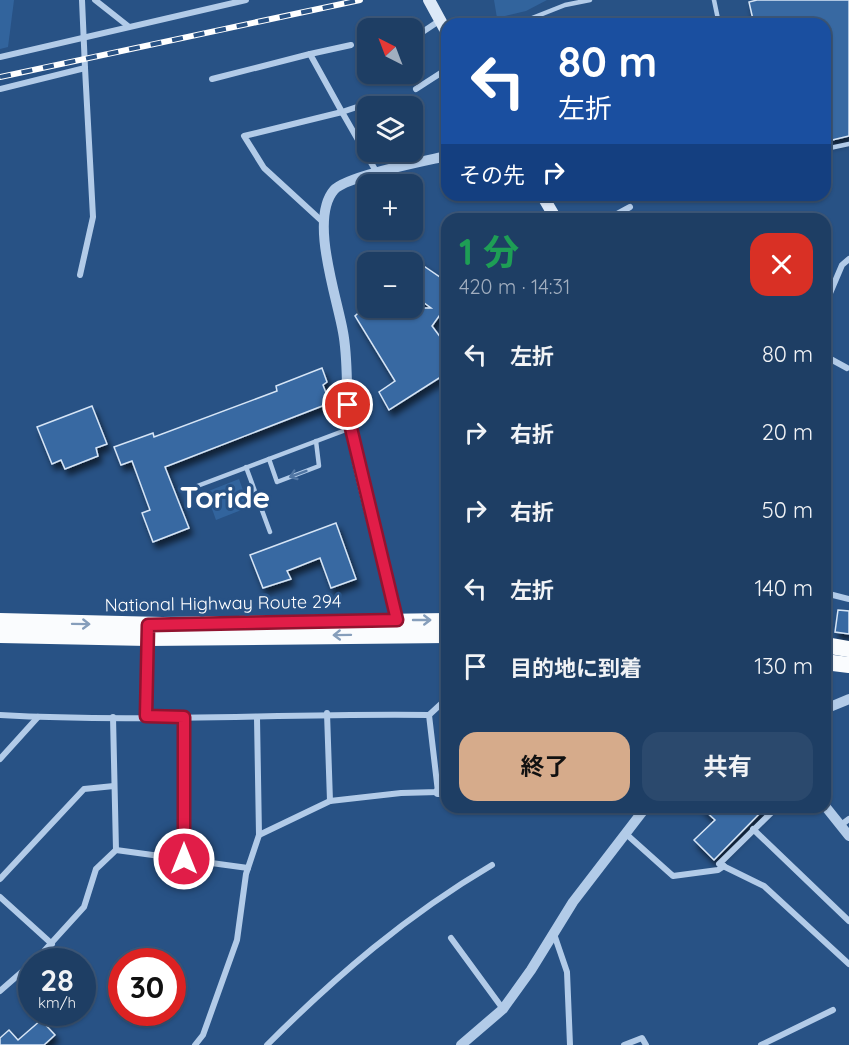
<!DOCTYPE html>
<html lang="ja">
<head>
<meta charset="utf-8">
<style>
  :root { --surface:#1e3e64; --page:#2b496d; --text:#f1f3f6; --muted:#a1aebf; --line:#3c5778; --accent:#d6ab8b }
  body { margin:0; font-family:Quicksand,"Noto Sans JP",sans-serif; background:var(--page); color:var(--text); height:100vh; display:flex; flex-direction:column; font-size:22px; white-space:nowrap }
  * { box-sizing:border-box; margin:0 }
  p { font-size:20px; color:var(--muted) }
  .icon { flex:none; width:33px; height:33px; fill:none; stroke:currentColor; stroke-width:2; stroke-linecap:round; stroke-linejoin:round }
  .map { position:relative; flex:1; overflow:hidden }
  .details { position:absolute; left:441px; top:213px; width:390px; height:600px; display:flex; flex-direction:column; background:var(--surface); border-radius:18px; box-shadow:0 2px 4px #0004,0 0 0 2px var(--line) }
  .details>* { flex:none }
  .banner { position:absolute; left:441px; top:18px; width:390px; height:183px; border-radius:18px; box-shadow:0 2px 4px #0004,0 0 0 2px var(--line); background:#1a4fa0; color:#fff; overflow:hidden }
  .needle { width:39px; rotate:318deg }
  .fabs { position:absolute; left:357px; top:18px; display:grid; gap:12px }
  .fabs a { display:grid; place-items:center; width:66px; height:66px; border-radius:12px; background:var(--surface); box-shadow:0 2px 4px #0004,0 0 0 2px var(--line); font-size:30px }
  .speed { position:absolute; left:18px; top:948px; display:flex; gap:12px; font-size:30px; font-weight:700; text-align:center }
  .speed>* { display:grid; place-content:center; width:78px; height:78px; border-radius:50%; background:var(--surface); box-shadow:0 2px 4px #0004,0 0 0 2px var(--line); line-height:1 }
  .speed small { font-size:15px; font-weight:400 }
  .speed .limit { border:9px solid #d22; background:#fff; color:#111 }
  .pin { position:absolute; display:grid; place-items:center; width:51px; height:51px; color:#fff; margin:-26px; border:3px solid #fff; border-radius:50%; box-shadow:0 2px 6px #0007 }
  .me { position:absolute; width:66px; margin:-33px; rotate:0deg; stroke-linejoin:round; filter:drop-shadow(0 0 4px #0008) }
  .turn { display:flex; align-items:center; gap:21px; height:126px; padding:0 18px; font-size:27px }
  .turn .icon { width:78px; height:78px; stroke-width:2.5 }
  .turn b { display:block; font-size:42px; line-height:51px }
  .then { display:flex; align-items:center; height:57px; padding:0 18px; background:#0003; gap:12px; font-size:22px }
  .round { display:grid; place-items:center; flex:none; width:63px; height:63px; border-radius:18px; background:var(--page) }
  .head { display:flex; align-items:center; justify-content:space-between; height:102px; padding:0 18px }
  h1 { font-size:36px; font-weight:700; line-height:45px; color:#1e9e55 }
  .button { display:flex; gap:12px; margin-top:auto; padding:12px 18px }
  .button a { flex:1; height:69px; border-radius:18px; background:var(--accent); color:#111; font-size:24px; font-weight:700; line-height:69px; text-align:center }
  .button a+a { background:var(--page); color:var(--text) }
  ul { padding:0; list-style:none }
  li { display:flex; align-items:center; gap:18px; height:78px; padding:0 18px }
  li div { flex:1 }
  li b { display:block; font-size:22px }
  li em { font-style:normal }
  .map>svg:first-child { display:block }
  .green { fill:#32649d }
  .building { fill:#3869a2; stroke:#d6e5f6; stroke-width:1.5; filter:url(#shadow) }
  .lines { fill:none; stroke-linecap:round; stroke-linejoin:round }
  .service { stroke:#b2cbe8; stroke-width:4.5 }
  .minor { stroke:#b2cbe8; stroke-width:6 }
  .tertiary { stroke:#b2cbe8; stroke-width:10 }
  .secondary { stroke:#dce8f7; stroke-width:12 }
  .trunk { stroke:#fafcfe; stroke-width:16 }
  .rail-casing { stroke:#fff; stroke-width:6 }
  .rail { stroke:#285285; stroke-width:4; stroke-dasharray:11; stroke-linecap:butt }
  .oneway { stroke:#5176a3 }
  .oneway2 { stroke:#869ebb }
  .route-casing { stroke:#92132f; stroke-width:15 }
  .route { stroke:#e11d48; stroke-width:10 }
  .labels { text-anchor:middle; dominant-baseline:central; stroke-width:6; stroke-linejoin:round; paint-order:stroke }
  .street-label { font-size:18px; fill:#fff; stroke:#285285 }
  .town-label { font-size:30px; font-weight:bold; fill:#fff; stroke:#285285 }
</style>
</head>
<body>
<div class="map">
<svg width="849" height="1045" viewBox="0 0 849 1045">
  <defs>
    <filter id="shadow"><feDropShadow dx="3.5" dy="6" stdDeviation="3" flood-color="#0009"/></filter>
  </defs>
  <rect width="100%" height="100%" fill="#285285"/>
  <g class="green">
    <polygon points="0,0 14,0 8,47 0,49"/>
    <polygon points="494,0 547,0 526,11 497,18"/>
    <polygon points="239,479 249,507 216,520 206,492"/>
  </g>
  <g class="building">
    <polygon points="757,0 849,0 849,136 828,141 825,128 825,24 754,24 749,2"/>
    <polygon points="412,258 447,282 447,305 432,326 447,346 447,373 389,410 379,392 395,381 355,316 364,308 431,308 412,294"/>
    <polygon points="322,368 327,382 323,385 330,403 165,467 189,528 153,542 142,513 150,510 132,461 121,465 114,447 153,433 154,437 277,391 276,386"/>
    <polygon points="92,406 107,444 96,448 98,456 65,469 61,460 52,464 37,427"/>
    <polygon points="336,523 356,579 331,588 320,558 287,571 291,579 263,588 250,555"/>
    <polygon points="838,610 849,611 849,634 835,632"/>
    <polygon points="701,807 766,807 714,860 694,840 715,820"/>
    <polygon points="41,1020 55,1035 44,1045 0,1045 0,1038 9,1030 18,1040"/>
  </g>
  <g class="lines">
    <g class="service">
      <polyline points="714,0 719,24"/>
      <polyline points="517,24 565,5 590,0"/>
      <polyline points="700,24 718,20"/>
      <polyline points="825,149 849,144"/>
      <polyline points="269,459 277,482 319,466 316,441"/>
      <polyline points="246,467 270,532"/>
      <polyline points="192,488 351,428"/>
    </g>
    <g class="minor">
      <polyline points="95,0 128,26"/>
      <polyline points="412,39 439,21"/>
      <polyline points="351,45 310,54 342,112 381,99"/>
      <polyline points="0,57 246,0"/>
      <polyline points="212,79 310,54"/>
      <polyline points="0,89 85,68 82,0"/>
      <polyline points="416,89 447,69"/>
      <polyline points="443,106 447,103"/>
      <polyline points="608,219 630,207"/>
      <polyline points="324,223 264,168 244,136 342,112 377,173"/>
      <polyline points="80,275 93,217 85,68"/>
      <polyline points="825,305 842,265 849,259"/>
      <polyline points="825,356 847,368"/>
      <polyline points="825,593 849,599"/>
      <polyline points="443,636 447,653 447,680"/>
      <polyline points="327,713 330,801"/>
      <path d="M 0,715 C 143,723 286,713 429,715 L 438,792 L 401,793 L 330,801 L 259,835 L 246,874 L 237,940 L 203,1035 L 195,1045"/>
      <polyline points="429,715 442,703 447,688"/>
      <polyline points="146,716 148,641"/>
      <polyline points="113,717 116,850"/>
      <polyline points="257,718 259,835"/>
      <polyline points="0,759 38,717"/>
      <polyline points="777,807 719,864 764,886 849,964"/>
      <polyline points="841,825 849,819"/>
      <polyline points="753,829 849,921"/>
      <polyline points="625,833 673,876 718,870 724,866"/>
      <polyline points="184,859 184,717"/>
      <polyline points="0,879 84,789 114,786"/>
      <polyline points="0,897 52,944"/>
      <polyline points="554,934 567,972 570,1045"/>
      <polyline points="451,938 503,1009"/>
      <polyline points="34,962 84,907 96,869 116,850 248,868"/>
      <polyline points="0,991 32,963"/>
      <path d="M 267,1045 C 336,976 407,915 492,865"/>
      <polyline points="624,1045 642,1038 646,1045"/>
      <polyline points="761,1045 833,1010"/>
    </g>
    <g class="tertiary">
      <path d="M 399,627 C 383,561 362,494 350,427 C 345,396 349,363 343,332 C 337,297 309,219 334,190 C 346,176 425,161 447,156"/>
      <polyline points="825,709 849,699"/>
      <polyline points="438,792 447,791"/>
      <polyline points="825,806 849,836"/>
      <polyline points="461,1045 503,1009 531,970 573,902 646,807"/>
    </g>
    <g class="secondary">
      <polyline points="429,0 447,33"/>
      <polyline points="542,195 556,219"/>
    </g>
    <g class="trunk">
      <polyline points="0,621 162,625 447,621"/>
      <polyline points="0,635 148,638 447,635"/>
      <polyline points="825,645 849,649"/>
      <polyline points="825,662 849,665"/>
    </g>
    <defs>
      <polyline id="rail" points="0,77 360,0"/>
    </defs>
    <use href="#rail" class="rail-casing"/>
    <use href="#rail" class="rail"/>
  </g>
  <defs><path id="oneway-shaft" d="M-6 0H5M1.5-3L5.5 0L1.5 3" fill="none" stroke-width="1.6" stroke-linecap="round" stroke-linejoin="round" transform="scale(1.5)"/></defs>
  <use class="oneway" href="#oneway-shaft" transform="translate(298 474) rotate(160)"/>
  <g class="oneway2">
    <use href="#oneway-shaft" transform="translate(422 620)"/>
    <use href="#oneway-shaft" transform="translate(81 624) rotate(1)"/>
    <use href="#oneway-shaft" transform="translate(342 635) rotate(179)"/>
  </g>
  <g class="lines">
    <defs>
      <polyline id="route" points="184,859 184,717 146,716 148,625 397,620 351,428 348,405"/>
    </defs>
    <use href="#route" class="route-casing"/>
    <use href="#route" class="route"/>
  </g>
  <g class="labels">
    <g class="street-label">
      <text transform="translate(223 603) rotate(-1)">National Highway Route 294</text>
    </g>
    <g class="town-label">
      <text x="225" y="497">Toride</text>
    </g>
  </g>
</svg>
<div class="fabs">
<a><svg class="needle" viewBox="-14 -14 28 28"><path d="M0-13l5 13h-10z" fill="#e53935"/><path d="M0 13l5-13h-10z" fill="#a1aebf"/></svg></a>
<a><svg class="icon" aria-label="layers" viewBox="0 0 24 24"><path d="M12 4l9 5-9 5-9-5zM3 14l9 5 9-5"/></svg></a>
<a>+</a>
<a>−</a>
</div>
<div class="speed"><div>28<small>km/h</small></div><div class="limit">30</div></div>
<div class="pin" style="left:348px;top:405px;background:#d93025"><svg class="icon" aria-label="arrive" viewBox="0 0 24 24"><path d="M6 21V4h12l-3 4 3 4H6"/></svg></div>
<svg class="me" style="left:184px;top:859px" viewBox="-20 -20 40 40"><circle r="17" fill="#e11d48" stroke="#fff" stroke-width="3"/><path d="M0-11L8 9 0 5-8 9z" fill="#fff"/></svg>
<div class="banner">
<div class="turn"><svg class="icon" aria-label="left" viewBox="0 0 24 24"><path d="M17 20v-9H6M10 6l-5 5 5 5"/></svg><div><b>80 m</b>左折</div></div>
<div class="then">その先<svg class="icon" aria-label="right" viewBox="0 0 24 24"><path d="M7 20v-9h11M14 6l5 5-5 5"/></svg></div>
</div>
<section class="details">
<div class="head"><div><h1>1 分</h1><p>420 m · 14:31</p></div><a class="round" style="background:#d93025;color:#fff"><svg class="icon" aria-label="close" viewBox="0 0 24 24"><path d="M6 6l12 12M18 6L6 18"/></svg></a></div>
<ul>
<li><svg class="icon" aria-label="left" viewBox="0 0 24 24"><path d="M17 20v-9H6M10 6l-5 5 5 5"/></svg><div><b>左折</b></div><em>80 m</em></li>
<li><svg class="icon" aria-label="right" viewBox="0 0 24 24"><path d="M7 20v-9h11M14 6l5 5-5 5"/></svg><div><b>右折</b></div><em>20 m</em></li>
<li><svg class="icon" aria-label="right" viewBox="0 0 24 24"><path d="M7 20v-9h11M14 6l5 5-5 5"/></svg><div><b>右折</b></div><em>50 m</em></li>
<li><svg class="icon" aria-label="left" viewBox="0 0 24 24"><path d="M17 20v-9H6M10 6l-5 5 5 5"/></svg><div><b>左折</b></div><em>140 m</em></li>
<li><svg class="icon" aria-label="arrive" viewBox="0 0 24 24"><path d="M6 21V4h12l-3 4 3 4H6"/></svg><div><b>目的地に到着</b></div><em>130 m</em></li>
</ul>
<div class="button"><a>終了</a><a>共有</a></div>
</section>
</div>
</body>
</html>
